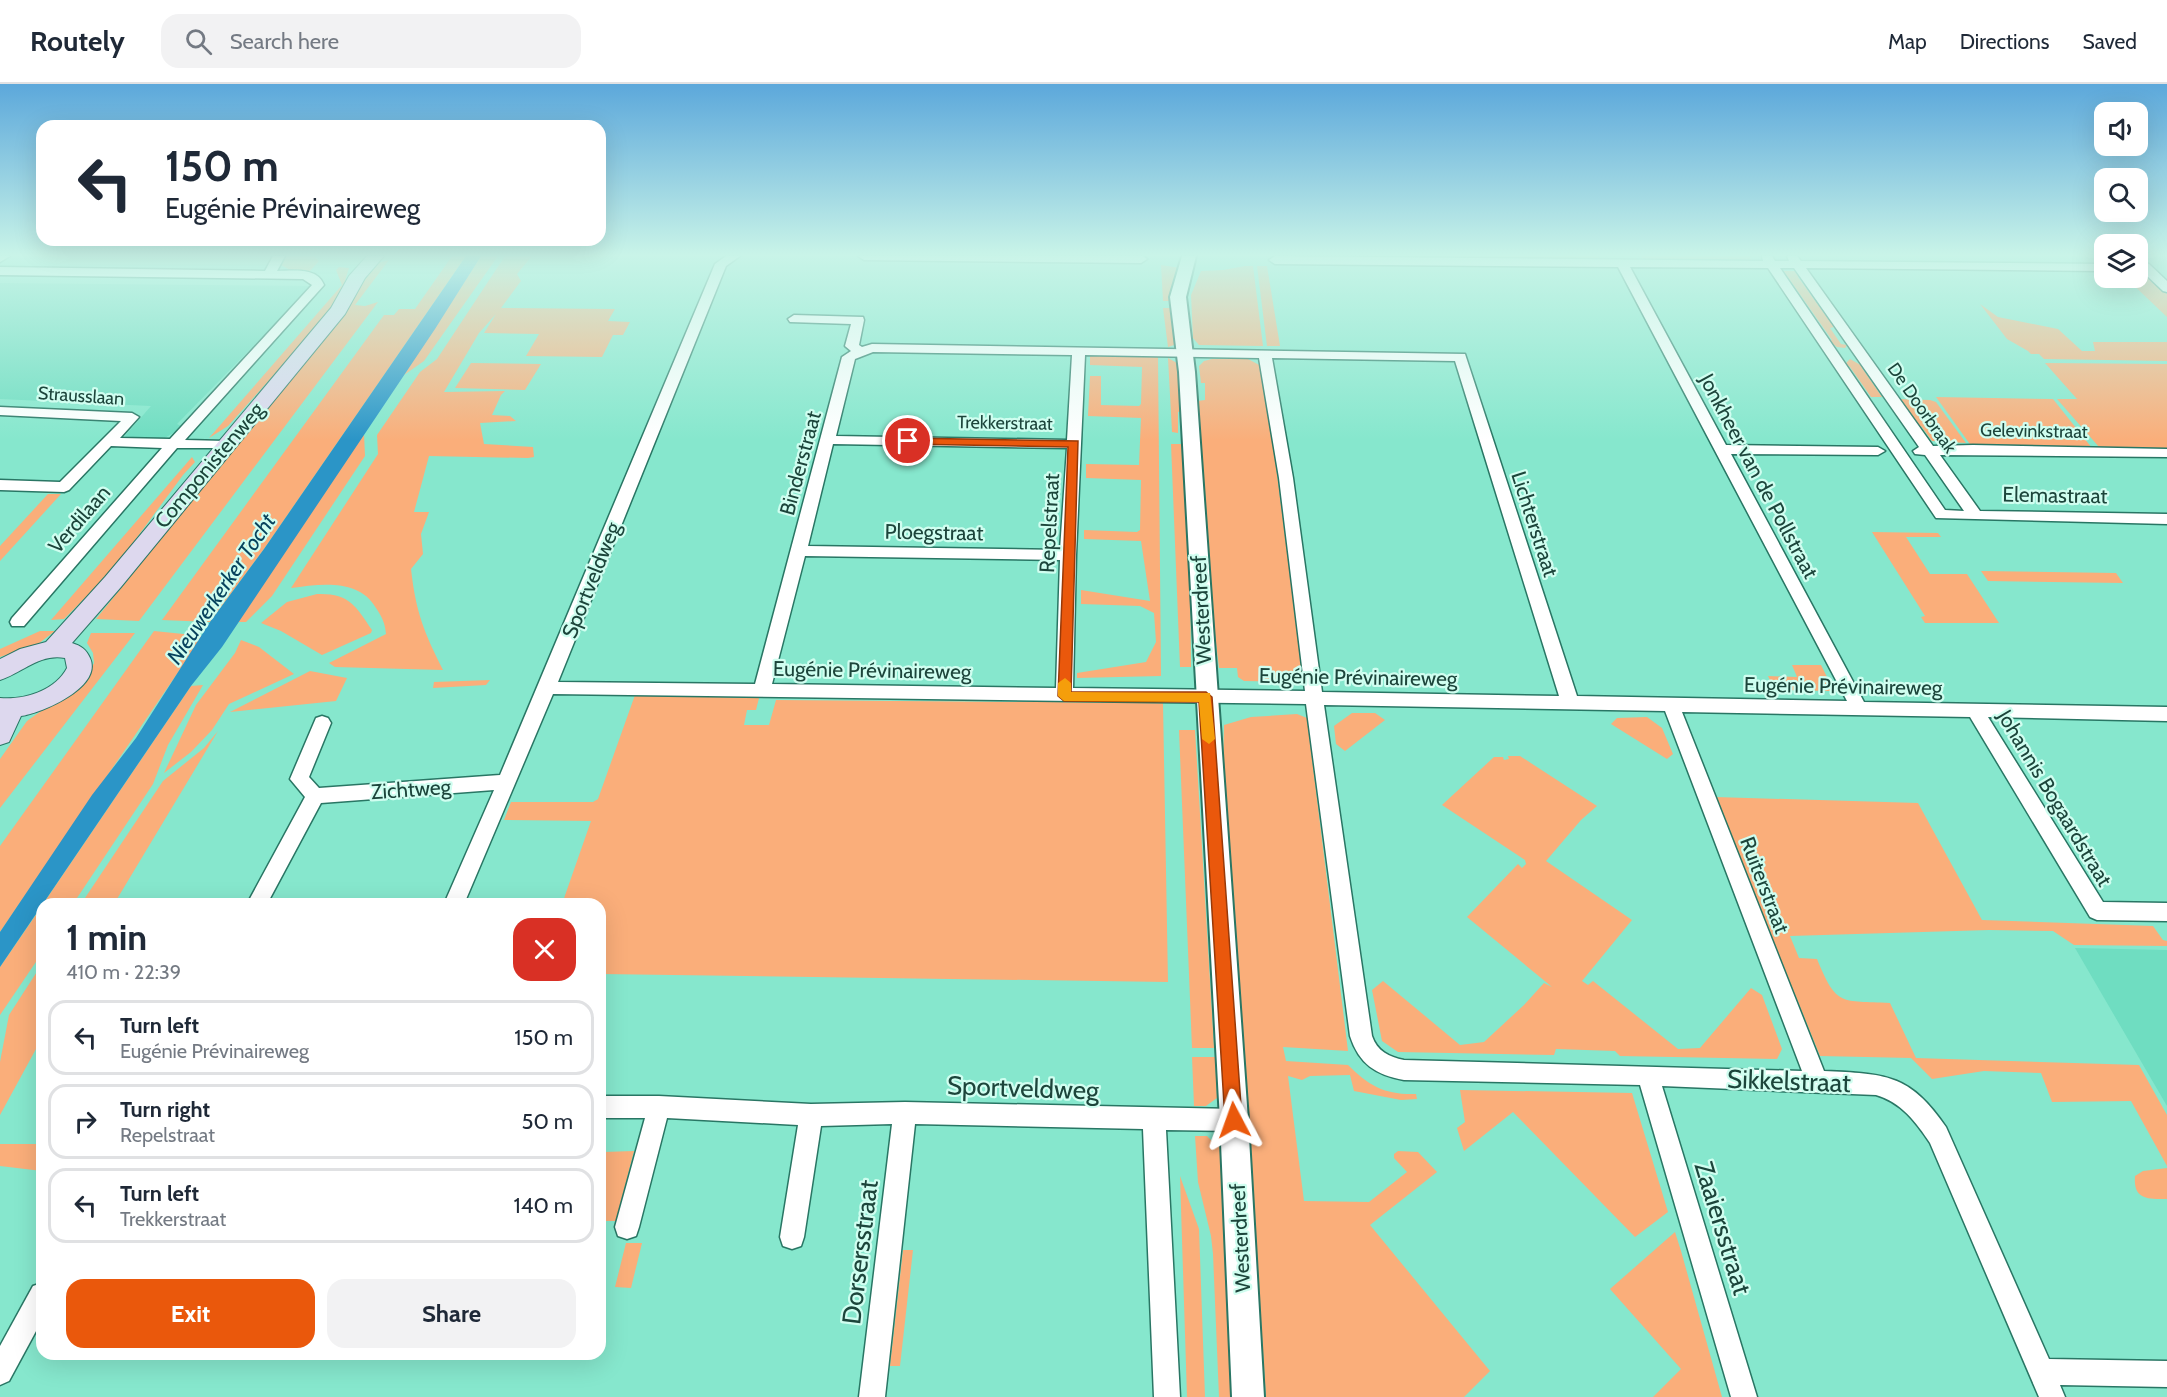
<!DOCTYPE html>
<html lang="en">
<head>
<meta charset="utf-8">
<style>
  :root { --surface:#fff; --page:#f2f2f3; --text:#1f2937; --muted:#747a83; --line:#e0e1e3; --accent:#ea580c }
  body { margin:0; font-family:Cabin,sans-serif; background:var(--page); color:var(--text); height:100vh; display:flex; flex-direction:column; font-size:22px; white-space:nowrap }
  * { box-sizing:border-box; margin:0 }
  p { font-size:20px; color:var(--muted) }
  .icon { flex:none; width:33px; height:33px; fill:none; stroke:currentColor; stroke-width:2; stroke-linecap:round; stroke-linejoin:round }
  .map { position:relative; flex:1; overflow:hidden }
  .drawer { position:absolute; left:36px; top:814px; width:570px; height:462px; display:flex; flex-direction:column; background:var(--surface); border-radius:18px; box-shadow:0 6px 24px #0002 }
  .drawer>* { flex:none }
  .hud { position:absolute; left:36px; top:36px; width:570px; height:126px; border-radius:18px; box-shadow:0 6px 24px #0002; background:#fff; color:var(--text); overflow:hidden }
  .fabs { position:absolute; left:2094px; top:18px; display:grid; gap:12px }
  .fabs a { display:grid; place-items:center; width:54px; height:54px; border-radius:12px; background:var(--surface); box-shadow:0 6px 24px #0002; font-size:30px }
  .pin { position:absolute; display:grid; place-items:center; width:51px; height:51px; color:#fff; margin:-26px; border:3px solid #fff; border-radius:50%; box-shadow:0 2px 6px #0007 }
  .me { position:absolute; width:66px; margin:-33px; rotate:356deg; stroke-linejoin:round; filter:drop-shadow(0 0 4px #0008) }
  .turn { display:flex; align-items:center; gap:21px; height:126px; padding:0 30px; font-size:27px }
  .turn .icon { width:78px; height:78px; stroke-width:2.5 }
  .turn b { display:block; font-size:42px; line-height:51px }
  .round { display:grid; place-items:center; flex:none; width:63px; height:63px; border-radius:18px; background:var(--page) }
  .overview { display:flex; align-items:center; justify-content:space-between; height:102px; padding:0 30px }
  h1 { font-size:36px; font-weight:800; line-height:45px }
  .button { display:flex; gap:12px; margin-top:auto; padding:12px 30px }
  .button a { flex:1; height:69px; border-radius:18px; background:var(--accent); color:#fff; font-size:24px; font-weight:800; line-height:69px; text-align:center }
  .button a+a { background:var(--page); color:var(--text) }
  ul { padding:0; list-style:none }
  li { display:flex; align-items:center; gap:18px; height:75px; margin:0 12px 9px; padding:0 18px; border:3px solid var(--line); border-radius:18px }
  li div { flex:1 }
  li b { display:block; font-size:22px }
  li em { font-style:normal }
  header { display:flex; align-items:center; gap:36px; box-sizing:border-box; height:84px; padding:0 30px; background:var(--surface); border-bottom:2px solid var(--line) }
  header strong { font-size:28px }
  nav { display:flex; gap:33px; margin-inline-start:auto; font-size:21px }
  .search { width:420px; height:54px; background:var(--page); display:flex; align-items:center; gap:15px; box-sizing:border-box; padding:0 21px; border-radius:18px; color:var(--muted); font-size:22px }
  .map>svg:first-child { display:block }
  .built { fill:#6fddc1 }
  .green { fill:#faae7a }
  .water { fill:#2b95c7 }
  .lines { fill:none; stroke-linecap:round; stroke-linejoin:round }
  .minor-casing { stroke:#297664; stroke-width:3 }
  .tertiary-casing { stroke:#297664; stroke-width:4 }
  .secondary-casing { stroke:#297664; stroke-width:2 }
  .minor { fill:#fff; fill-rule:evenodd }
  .tertiary { fill:#fff; fill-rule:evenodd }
  .secondary { fill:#ddd8ee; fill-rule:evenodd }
  .route { fill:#ea580c; stroke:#983908; stroke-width:1.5 }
  .slow { fill:#f59e0b }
  .labels { text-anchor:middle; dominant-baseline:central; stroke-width:4.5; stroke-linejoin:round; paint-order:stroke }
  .far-street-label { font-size:18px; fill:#1c453b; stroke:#d0fef0 }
  .street-label { font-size:21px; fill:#1c453b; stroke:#d0fef0 }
  .water-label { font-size:22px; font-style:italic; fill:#08435d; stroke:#d0fef0 }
  .near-street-label { font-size:26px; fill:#1c453b; stroke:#d0fef0 }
</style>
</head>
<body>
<header>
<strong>Routely</strong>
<div class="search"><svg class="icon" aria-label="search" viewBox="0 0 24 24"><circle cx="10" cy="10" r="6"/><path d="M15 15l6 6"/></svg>Search here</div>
<nav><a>Map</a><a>Directions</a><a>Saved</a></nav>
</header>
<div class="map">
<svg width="2167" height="1313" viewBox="0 0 2167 1313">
  <rect width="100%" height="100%" fill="#86e7cd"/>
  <g class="built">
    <polygon points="0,199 312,202 177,340 183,343 163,355 124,353 151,322 0,315"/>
    <polygon points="2075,864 2167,866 2167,1022"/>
  </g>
  <g class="green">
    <polygon points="283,172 314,172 319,177 309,188 290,186 281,181"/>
    <polygon points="452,172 466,172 264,465 210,538 162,536 384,231 394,231 399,225 415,225"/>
    <polygon points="481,172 498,172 424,277 404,291"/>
    <path d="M 505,172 L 532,172 L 517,190 L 521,197 L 501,224 L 615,225 L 608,237 L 630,238 L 623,251 L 613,251 L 602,273 L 526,272 L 539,250 L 484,249 L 496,230 L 479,249 L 444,308 L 505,307 L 501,311 L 492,331 L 510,332 L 516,337 L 480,339 L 484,360 L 533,363 L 534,373 L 528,374 L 429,372 L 414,428 L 429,428 L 421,450 L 423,470 L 411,485 C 416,529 424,548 443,586 L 335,583 L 329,579 L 386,550 C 385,539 382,533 376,524 C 359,494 320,500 291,504 L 378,370 L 377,351 L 420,288 L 437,275 Z"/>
    <polygon points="1340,172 1598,172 1601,176 1340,174"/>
    <polygon points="1642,172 1750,172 1751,178 1641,177"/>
    <polygon points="389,176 355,221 365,222 378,218 139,537 96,535 349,223 374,180"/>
    <polygon points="1161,181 1181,184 1171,217 1163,217"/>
    <polygon points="1245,182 1253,182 1263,262 1199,261 1193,254 1191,211 1201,187 1223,186"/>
    <polygon points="1257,182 1267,182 1280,262 1267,262"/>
    <polygon points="339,183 349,184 339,216 329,229 228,342 209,354 342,201 336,186"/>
    <polygon points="1779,187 1798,187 1802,192 1798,193 1834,243 1830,244 1841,260 1847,261 1845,264 1837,263 1828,256 1832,256 1787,192 1782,191"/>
    <polygon points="2146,190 2167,210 2167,233 2126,194"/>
    <polygon points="1980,220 1998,233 2058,245 2082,267 2095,267 2093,258 2167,258 2167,277 2044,275 2039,270 2031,270 2028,267 2007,255"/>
    <polygon points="1163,224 1175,224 1177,260 1168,263"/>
    <polygon points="1090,272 1158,272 1161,592 1077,594 1077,589 1146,578 1156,558 1154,529 1140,522 1081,520 1081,506 1150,517 1141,457 1084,455 1084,446 1137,448 1140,446 1141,396 1086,394 1086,380 1139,381 1141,334 1088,332 1090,292 1101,292 1101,321 1139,322 1141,320 1142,283 1090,281"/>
    <polygon points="1168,274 1177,279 1181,327 1178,328 1178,349 1172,348"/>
    <polygon points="1212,275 1248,275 1263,283 1303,590 1302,598 1244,597 1238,593 1237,584 1219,584 1213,533 1197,317 1205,316 1205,299 1201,299 1199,282 1204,277"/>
    <polygon points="1850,275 1864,283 1862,284 1882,313 1871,313 1850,283 1845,280"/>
    <polygon points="471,279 541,280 525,306 455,304"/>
    <polygon points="2045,279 2167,280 2167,365 2099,363 2057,315 2077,315"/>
    <polygon points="1936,313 2053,315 2092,364 1972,363"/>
    <polygon points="1897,315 1930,316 1936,318 1966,359 1932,357 1921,342 1916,342"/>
    <polygon points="364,350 365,372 272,512 246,538 238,538"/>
    <polygon points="1171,360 1182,360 1190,488 1191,583 1180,583"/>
    <polygon points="192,373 195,378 183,391 113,486 64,535 51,536"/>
    <polygon points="48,410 61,410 0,477 0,462"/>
    <polygon points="1872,448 1938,449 1941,453 1906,453 1930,490 1967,490 1999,539 1925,539 1921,533 1925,532"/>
    <polygon points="1981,487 2116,489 2123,499 1988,497"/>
    <path d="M 317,510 C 349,509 355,521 372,546 L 371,549 L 322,571 L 281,547 L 261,539 L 287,518 Z"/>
    <polygon points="40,547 55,547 38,560 0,573 0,565"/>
    <polygon points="154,547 203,552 0,848 0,762"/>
    <polygon points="91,549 135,549 0,724 0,675 27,637 85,596 94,579 93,569 87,559"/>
    <polygon points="241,556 259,563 294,590 229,620 212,646 191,668 164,689 196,621 235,569"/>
    <polygon points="1792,581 1821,581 1833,605 1830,607 1775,606 1768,592 1797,593"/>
    <polygon points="310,587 347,594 336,617 230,628"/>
    <polygon points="490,596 486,601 433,604 434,598"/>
    <polygon points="203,601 168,661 153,700 73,820 43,820 191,602"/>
    <polygon points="635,611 759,614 756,626 747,626 744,641 769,641 776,616 1163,619 1168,898 600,890 600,820 562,820 591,737 504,736 511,718 593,718 598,715"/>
    <polygon points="1352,629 1375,629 1385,636 1345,667 1336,660 1334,642"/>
    <path d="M 1297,630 L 1307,634 L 1348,967 L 1283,963 L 1286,977 L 1348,981 C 1369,1002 1385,1011 1416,1010 L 1417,1015 L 1401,1016 L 1354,1007 L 1350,991 L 1310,992 L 1302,996 L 1288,992 L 1304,1117 L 1369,1118 L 1407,1088 L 1394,1074 L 1394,1070 L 1398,1067 L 1418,1068 L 1437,1088 L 1370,1141 L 1490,1287 L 1464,1313 L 1266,1313 L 1244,974 L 1222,728 L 1224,641 L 1251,633 Z"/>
    <polygon points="1647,633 1662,644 1673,670 1667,675 1611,640 1617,634"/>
    <polygon points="1179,646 1195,646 1214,964 1192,964"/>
    <polygon points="218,647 114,820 81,820 163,697 204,664"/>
    <polygon points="1508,672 1520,672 1597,722 1581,736 1546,777 1632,836 1582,897 1588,901 1593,897 1678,965 1700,964 1751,904 1762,911 1782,965 1777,975 1620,972 1615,967 1556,965 1554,971 1398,968 1382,957 1372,906 1383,897 1460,961 1484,958 1524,921 1544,899 1552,903 1467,833 1518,780 1522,784 1526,780 1525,776 1442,721 1494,673 1503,673 1504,676 1509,675"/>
    <path d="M 1715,713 L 1918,719 L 1982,836 L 2153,842 L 2163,856 L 2167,857 L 2167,862 L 2074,861 L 2053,847 L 1989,846 L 1790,852 L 1799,874 L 1817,875 C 1837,924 1841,916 1890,919 L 1916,974 L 2139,981 L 2167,1031 L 2167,1082 L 2131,1017 L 2052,1018 L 2041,989 L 1984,987 L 1932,995 L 1911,974 L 1820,972 Z"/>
    <polygon points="42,822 42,869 0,931 0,883"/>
    <polygon points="42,880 42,954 0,1031 0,978 9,931"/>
    <polygon points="1192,973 1215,973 1217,1014 1206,1022 1194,1022"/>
    <polygon points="1460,1006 1632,1009 1668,1128 1635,1153 1513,1028 1464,1067 1457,1044 1465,1038"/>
    <polygon points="1195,1052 1207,1052 1216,1061 1220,1061 1233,1313 1219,1313 1213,1170 1211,1152 1198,1098"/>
    <polygon points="0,1060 42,1060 42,1087 0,1082"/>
    <polygon points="634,1067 616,1137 600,1137 600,1079 603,1068"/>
    <path d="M 2167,1084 L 2167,1115 C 2148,1115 2133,1116 2135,1092 L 2143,1087 Z"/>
    <polygon points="1180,1092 1199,1145 1205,1313 1187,1313"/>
    <polygon points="1675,1148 1681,1167 1722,1313 1653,1313 1681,1285 1610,1205"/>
    <polygon points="626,1159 642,1159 631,1204 615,1203"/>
    <polygon points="903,1166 913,1166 900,1282 890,1282"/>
  </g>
  <polygon class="water" points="466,172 481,172 435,245 222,563 191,602 0,883 0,848 92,711 136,654 210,538 264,465"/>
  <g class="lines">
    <defs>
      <g id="minor">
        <polygon points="0,172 10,172 0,178"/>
        <path d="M 273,172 L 285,172 L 277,187 C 293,187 317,183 324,201 L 185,356 L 226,357 L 233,361 L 231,364 L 177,364 L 24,542 L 12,542 L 10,538 L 12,534 L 162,364 L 111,362 L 69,406 L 64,408 L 0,406 L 0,396 L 60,398 L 121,337 L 0,331 L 0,323 L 132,329 L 139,333 L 120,354 L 170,355 L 312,201 L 303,195 L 0,191 L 0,183 L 265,187 Z"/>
        <path d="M 726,172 L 740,172 L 726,182 L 558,598 L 755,600 L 842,273 L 851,267 L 845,262 L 851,240 L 790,238 L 788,235 L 794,231 L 863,233 L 864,236 L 859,261 L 862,263 L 872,260 L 1465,270 L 1577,612 L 1847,617 L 1618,183 L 1275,180 L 1269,176 L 1275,172 L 1763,177 L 1762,172 L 1772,172 L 1775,177 L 1789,177 L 1787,172 L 1797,172 L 1801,177 L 2104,180 L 2104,187 L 1806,184 L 1933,362 L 1973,361 L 2167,365 L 2167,373 L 1940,371 L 1980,427 L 2167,430 L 2167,440 L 1936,434 L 1768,184 L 1630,183 L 1726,361 L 1878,363 L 1885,367 L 1878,371 L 1731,370 L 1864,618 L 2167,623 L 2167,637 L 1988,633 L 2103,818 L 2167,819 L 2167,837 L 2097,836 L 2090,833 L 1970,633 L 1682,628 L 1824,987 C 1885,990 1909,989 1946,1043 L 2049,1275 L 2167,1277 L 2167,1303 L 2060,1301 L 2065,1313 L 2039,1313 L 1930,1059 C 1916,1038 1901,1018 1876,1011 L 1662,1002 L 1757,1313 L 1731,1313 L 1640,1001 L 1404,996 C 1376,991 1359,980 1350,952 L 1306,620 L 553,610 L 464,820 L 444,820 L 494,706 L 321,719 L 267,820 L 247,820 L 305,713 L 290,695 L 316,634 L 322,632 L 328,634 L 331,639 L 309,693 L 319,704 L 500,691 L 715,180 ZM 1780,184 L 1794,184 L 1919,363 L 1913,367 L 1915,370 L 1925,371 L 1964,427 L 1945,426 ZM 873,268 L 1072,271 L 1067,356 L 836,352 L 855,275 ZM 1085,271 L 1259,274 L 1279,394 L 1305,607 L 1073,604 L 1076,471 ZM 1272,274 L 1455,277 L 1559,612 L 1322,608 L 1293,394 ZM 833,360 L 1067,364 L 1060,466 L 808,462 ZM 805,472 L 1060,476 L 1056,604 L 772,600 ZM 1324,621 L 1665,627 L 1802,987 L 1404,976 C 1389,973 1377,967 1372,952 Z"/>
        <polygon points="858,172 1143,172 1147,175 1141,179 864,176"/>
        <polygon points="2145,179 2149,180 2167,197 2167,208 2163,207 2141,186 2141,180"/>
        <polygon points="600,1012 659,1012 811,1020 905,1018 1234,1025 1242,1028 1245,1036 1242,1044 1234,1047 1166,1046 1180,1313 1154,1313 1143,1045 915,1040 885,1313 859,1313 892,1040 821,1042 804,1153 801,1162 792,1165 783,1162 780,1153 798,1041 667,1034 639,1143 636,1152 627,1155 618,1152 615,1143 645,1034 600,1034"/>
        <polygon points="42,1199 42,1236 9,1297 0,1301 0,1262 33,1202"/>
      </g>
      <polygon id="tertiary" points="1182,172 1196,172 1186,213 1195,288 1248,1036 1264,1313 1232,1313 1220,1036 1179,288 1170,213"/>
      <path id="secondary" d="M 367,172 L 384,172 L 365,194 L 345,230 L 121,503 L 72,559 C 81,562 86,565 90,574 C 103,603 42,629 21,632 L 9,658 L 0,661 L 0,614 C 24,616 55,607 67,584 L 65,574 C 40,569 22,589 0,596 L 0,575 L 20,565 L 46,558 L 105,493 L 331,224 L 349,192 Z"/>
    </defs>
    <use href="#minor" class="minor-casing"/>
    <use href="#tertiary" class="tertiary-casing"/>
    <use href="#secondary" class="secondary-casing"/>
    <use href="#minor" class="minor"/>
    <use href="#tertiary" class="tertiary"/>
    <use href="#secondary" class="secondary"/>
  </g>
  <linearGradient id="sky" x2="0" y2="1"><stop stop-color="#5ca8db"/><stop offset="0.48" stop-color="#c9f4e8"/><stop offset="1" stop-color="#c9f4e8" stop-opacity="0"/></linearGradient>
  <rect width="2167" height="356" fill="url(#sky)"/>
  <polygon class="route" points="908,354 1078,357 1071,608 1206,608 1212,613 1242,1036 1240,1042 1234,1045 1228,1042 1225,1036 1199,618 1064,617 1058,612 1068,363 904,360 902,357"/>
  <polygon class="slow" points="1065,594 1071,599 1071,608 1210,609 1215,655 1209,660 1202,655 1199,618 1064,617 1058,612 1058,599"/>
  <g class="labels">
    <g class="far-street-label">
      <text transform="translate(81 312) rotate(4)">Strausslaan</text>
      <text transform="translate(1922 324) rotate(55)">De Doorbraak</text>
      <text transform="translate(1005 339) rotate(1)">Trekkerstraat</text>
      <text transform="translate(2034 347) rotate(1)">Gelevinkstraat</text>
    </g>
    <g class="street-label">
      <text transform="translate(800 379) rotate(-75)">Binderstraat</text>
      <text transform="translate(209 381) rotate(-50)">Componistenweg</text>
      <text transform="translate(1759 392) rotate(62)">Jonkheer van de Pollstraat</text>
      <text transform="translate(2055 411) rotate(1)">Elemastraat</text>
      <text transform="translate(79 435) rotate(-49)">Verdilaan</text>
      <text transform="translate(1049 439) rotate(-87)">Repelstraat</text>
      <text transform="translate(1535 440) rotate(72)">Lichterstraat</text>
      <text transform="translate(934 448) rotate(1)">Ploegstraat</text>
      <text transform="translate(591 496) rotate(-68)">Sportveldweg</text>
      <text transform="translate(1201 526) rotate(-93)">Westerdreef</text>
      <text transform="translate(872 586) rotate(1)">Eugénie Prévinaireweg</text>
      <text transform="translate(1358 593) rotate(1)">Eugénie Prévinaireweg</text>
      <text transform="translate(1843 602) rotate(1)">Eugénie Prévinaireweg</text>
      <text transform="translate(411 705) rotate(-4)">Zichtweg</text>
      <text transform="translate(2055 714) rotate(59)">Johannis Bogaardstraat</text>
      <text transform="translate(1765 801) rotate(69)">Ruiterstraat</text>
      <text transform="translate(1240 1154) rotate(-93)">Westerdreef</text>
    </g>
    <g class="water-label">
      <text transform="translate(221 505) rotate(-56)">Nieuwerkerker Tocht</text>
    </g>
    <g class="near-street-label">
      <text transform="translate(1789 997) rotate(2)">Sikkelstraat</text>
      <text transform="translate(1023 1004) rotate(2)">Sportveldweg</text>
      <text transform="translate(1723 1144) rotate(73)">Zaaiersstraat</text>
      <text transform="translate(860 1168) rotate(-83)">Dorsersstraat</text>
    </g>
  </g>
</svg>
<div class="fabs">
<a><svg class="icon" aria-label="sound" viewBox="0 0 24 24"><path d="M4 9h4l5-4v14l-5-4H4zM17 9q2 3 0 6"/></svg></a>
<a><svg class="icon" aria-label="search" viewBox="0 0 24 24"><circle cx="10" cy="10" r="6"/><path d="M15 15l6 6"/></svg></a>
<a><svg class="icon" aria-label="layers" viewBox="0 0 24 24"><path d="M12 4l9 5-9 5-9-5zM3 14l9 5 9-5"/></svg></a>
</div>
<div class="pin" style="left:908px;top:357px;background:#d93025"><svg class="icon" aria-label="arrive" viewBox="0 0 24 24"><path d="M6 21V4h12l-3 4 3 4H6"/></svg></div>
<svg class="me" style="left:1234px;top:1036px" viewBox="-20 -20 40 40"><path d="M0-17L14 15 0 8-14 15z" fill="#ea580c" stroke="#fff" stroke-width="4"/></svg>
<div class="hud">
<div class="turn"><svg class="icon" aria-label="left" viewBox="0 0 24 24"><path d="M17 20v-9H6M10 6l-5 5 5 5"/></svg><div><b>150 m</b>Eugénie Prévinaireweg</div></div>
</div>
<section class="drawer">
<div class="overview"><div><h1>1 min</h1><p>410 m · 22:39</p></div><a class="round" style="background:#d93025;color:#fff"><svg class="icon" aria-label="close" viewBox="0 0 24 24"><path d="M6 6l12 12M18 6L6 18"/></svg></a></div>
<ul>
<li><svg class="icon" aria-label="left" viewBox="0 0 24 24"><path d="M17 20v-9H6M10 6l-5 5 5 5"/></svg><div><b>Turn left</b><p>Eugénie Prévinaireweg</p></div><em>150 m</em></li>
<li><svg class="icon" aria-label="right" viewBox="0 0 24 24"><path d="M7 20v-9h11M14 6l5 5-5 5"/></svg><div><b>Turn right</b><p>Repelstraat</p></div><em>50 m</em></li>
<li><svg class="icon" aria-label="left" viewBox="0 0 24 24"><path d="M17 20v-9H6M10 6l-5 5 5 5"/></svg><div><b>Turn left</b><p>Trekkerstraat</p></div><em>140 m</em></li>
</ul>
<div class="button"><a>Exit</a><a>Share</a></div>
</section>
</div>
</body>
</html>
